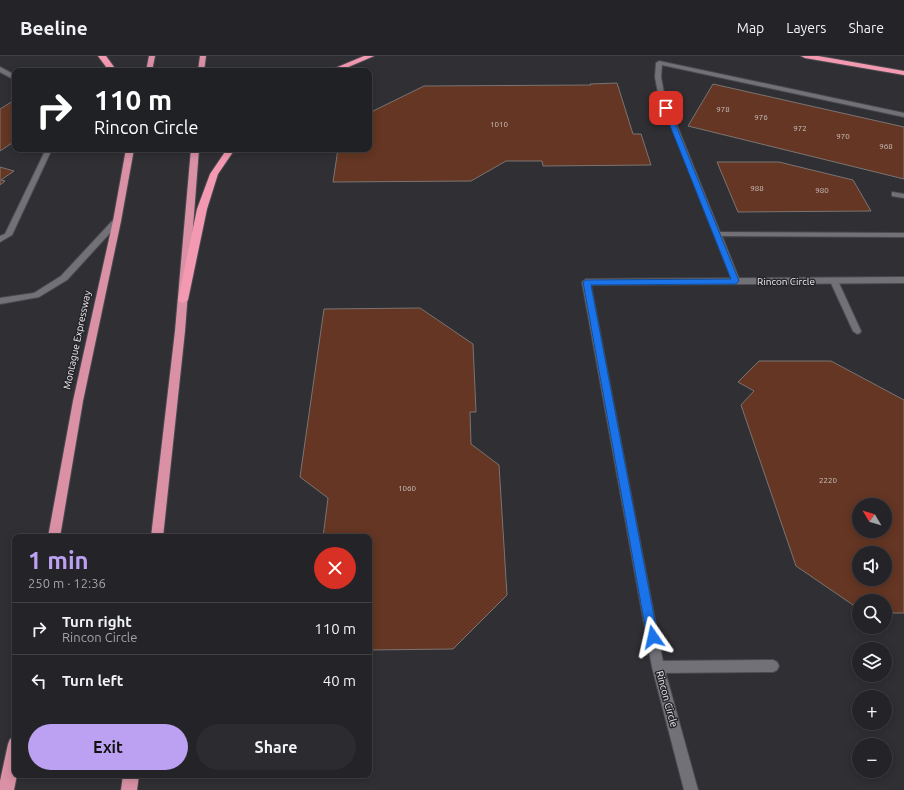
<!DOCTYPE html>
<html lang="en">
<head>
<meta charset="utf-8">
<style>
  :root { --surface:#242327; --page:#2c2b2f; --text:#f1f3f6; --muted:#a3a4a7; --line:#414044; --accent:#bca0f2 }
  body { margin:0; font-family:Ubuntu,sans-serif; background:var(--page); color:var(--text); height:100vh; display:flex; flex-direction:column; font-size:15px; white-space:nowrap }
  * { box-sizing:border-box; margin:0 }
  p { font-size:13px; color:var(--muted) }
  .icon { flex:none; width:22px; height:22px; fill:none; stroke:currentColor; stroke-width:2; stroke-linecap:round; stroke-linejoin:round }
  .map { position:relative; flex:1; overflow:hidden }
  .panel { position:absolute; left:12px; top:478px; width:360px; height:244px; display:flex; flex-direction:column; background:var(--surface); border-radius:8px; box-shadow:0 2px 10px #0003,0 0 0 1px var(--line) }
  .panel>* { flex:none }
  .top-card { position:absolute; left:12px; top:12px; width:360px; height:84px; border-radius:8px; box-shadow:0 2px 10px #0003,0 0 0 1px var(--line); background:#202124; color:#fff; overflow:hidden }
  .needle { width:26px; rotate:308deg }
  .buttons { position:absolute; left:852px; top:442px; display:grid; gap:8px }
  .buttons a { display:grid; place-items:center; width:40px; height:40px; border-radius:50%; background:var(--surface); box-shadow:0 2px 10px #0003,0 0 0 1px var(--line); font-size:20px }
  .pin { position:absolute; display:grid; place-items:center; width:34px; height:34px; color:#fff; margin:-17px; border-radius:8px; box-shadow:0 2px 6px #0006 }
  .me { position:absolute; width:44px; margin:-22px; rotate:349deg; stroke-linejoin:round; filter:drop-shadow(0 0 3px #0008) }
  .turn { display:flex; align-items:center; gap:14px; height:84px; padding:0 16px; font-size:18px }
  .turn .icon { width:52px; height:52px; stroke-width:2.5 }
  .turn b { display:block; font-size:28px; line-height:34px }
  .round { display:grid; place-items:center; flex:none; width:42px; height:42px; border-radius:21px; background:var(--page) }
  .head { display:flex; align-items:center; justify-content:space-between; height:68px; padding:0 16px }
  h1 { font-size:24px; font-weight:700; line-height:30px; color:var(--accent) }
  .cta { display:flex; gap:8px; margin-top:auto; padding:8px 16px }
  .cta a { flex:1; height:46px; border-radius:24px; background:var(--accent); color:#111; font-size:16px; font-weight:700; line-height:46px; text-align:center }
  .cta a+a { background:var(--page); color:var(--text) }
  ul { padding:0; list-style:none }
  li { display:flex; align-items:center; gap:12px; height:52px; padding:0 16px; border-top:1px solid var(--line) }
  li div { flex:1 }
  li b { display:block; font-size:15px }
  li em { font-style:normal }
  header { display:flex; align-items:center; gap:24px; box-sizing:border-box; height:56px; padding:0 20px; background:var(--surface); border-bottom:1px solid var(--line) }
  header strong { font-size:19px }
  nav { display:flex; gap:22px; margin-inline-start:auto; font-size:14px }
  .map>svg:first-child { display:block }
  .building { fill:#643623; stroke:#7a7472; fill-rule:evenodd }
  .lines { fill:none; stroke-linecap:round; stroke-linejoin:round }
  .service-casing { stroke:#4b4b4f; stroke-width:2 }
  .minor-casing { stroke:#4b4b4f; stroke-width:2 }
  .trunk-casing { stroke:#4b4b4f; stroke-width:2 }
  .motorway-casing { stroke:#4b4b4f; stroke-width:2 }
  .service { fill:#727177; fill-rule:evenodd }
  .minor { fill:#727177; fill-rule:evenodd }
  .trunk { fill:#da91a6; fill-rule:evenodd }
  .motorway { fill:#f499b2; fill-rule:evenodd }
  .route { fill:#1a73e8; stroke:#114b97 }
  .labels { text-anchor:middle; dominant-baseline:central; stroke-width:3; stroke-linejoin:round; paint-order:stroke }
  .number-label { font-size:8px; fill:#ccc0be }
  .street-label { font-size:10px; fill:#eeeef1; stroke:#26252a }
</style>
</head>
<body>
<header>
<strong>Beeline</strong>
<nav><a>Map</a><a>Layers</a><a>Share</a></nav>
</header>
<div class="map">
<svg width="904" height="734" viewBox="0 0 904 734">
  <rect width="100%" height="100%" fill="#302f34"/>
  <g class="building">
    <polygon points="617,27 633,78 641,78 651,109 543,110 542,105 506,105 471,125 333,126 338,93 369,93 369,57 424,30 591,29 590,28"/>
    <polygon points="713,28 904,71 904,123 688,70"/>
    <polygon points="13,45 15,45 15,85 0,95 0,53"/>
    <polygon points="717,106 779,106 853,124 871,155 738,156"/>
    <polygon points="0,111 14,115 1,124 5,125 0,129"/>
    <polygon points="420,252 473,288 476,356 470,356 471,388 499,409 507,539 453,593 369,594 369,481 323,481 328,442 300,421 324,253"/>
    <path d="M 759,305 L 831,305 L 904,344 L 904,557 L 885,557 L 885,545 L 859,545 L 859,553 L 796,510 L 741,349 L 754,335 L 738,326 ZM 859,449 L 885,449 L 885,475 L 859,475 ZM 859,497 L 885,497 L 885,523 L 859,523 Z"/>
  </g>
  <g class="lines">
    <defs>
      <g id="service">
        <polygon points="659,5 904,57 904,61 662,9 661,21 664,37 720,176 904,177 904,181 722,180 740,225 736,228 733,227 658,37 655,21 656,7"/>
        <polygon points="0,11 15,19 15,24 0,16"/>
        <polygon points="46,93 52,93 12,179 0,186 0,180 5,178"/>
        <polygon points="892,136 904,138 904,142 892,140"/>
        <polygon points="834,222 838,225 861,275 860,277 857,278 853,275 830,225"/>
        <polygon points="773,604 777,606 779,610 777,614 773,616 658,617 654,615 652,611 654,607 658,605"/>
      </g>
      <g id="minor">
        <polygon points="114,163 120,163 121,165 67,224 39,241 0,248 0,242 34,237 61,220"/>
        <polygon points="904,221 904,227 591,229 664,611 698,734 684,734 652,611 582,226 586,223"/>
      </g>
      <g id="trunk">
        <polygon points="149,0 155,0 152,15 146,15"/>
        <polygon points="200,0 206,0 204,15 198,15"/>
        <polygon points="126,93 134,93 121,165 83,345 60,481 48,481 73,345 113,165"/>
        <polygon points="191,93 199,93 185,275 163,481 151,481 175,275"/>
        <polygon points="15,681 15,719 17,719 14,734 0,734 0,725 8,688 10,683"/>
        <polygon points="123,719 139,719 137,734 121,734"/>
      </g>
      <g id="motorway">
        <polygon points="98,0 106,0 117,15 109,15"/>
        <polygon points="364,0 374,0 339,15 328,15"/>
        <polygon points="801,0 818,0 904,15 904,19 805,2"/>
        <polygon points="227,93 235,93 218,118 207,153 188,244 183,247 179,246 178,244 197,153 210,118"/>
      </g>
    </defs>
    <use href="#service" class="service-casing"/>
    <use href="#minor" class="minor-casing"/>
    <use href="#trunk" class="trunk-casing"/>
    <use href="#motorway" class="motorway-casing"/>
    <use href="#service" class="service"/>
    <use href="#minor" class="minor"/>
    <use href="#trunk" class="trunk"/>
    <use href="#motorway" class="motorway"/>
  </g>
  <polygon class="route" points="664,50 669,52 739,225 736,228 591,229 658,581 657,585 653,586 649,585 647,581 583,226 586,224 731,223 663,52"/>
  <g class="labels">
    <g class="number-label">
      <text x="723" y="53">978</text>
      <text x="761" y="61">976</text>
      <text x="499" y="68">1010</text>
      <text x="800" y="72">972</text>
      <text x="843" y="80">970</text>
      <text x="886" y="90">968</text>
      <text x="757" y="132">988</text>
      <text x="822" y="134">980</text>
      <text x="828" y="424">2220</text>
      <text x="407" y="432">1060</text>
    </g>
    <g class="street-label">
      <text x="786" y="225">Rincon Circle</text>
      <text transform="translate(77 284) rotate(-78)">Montague Expressway</text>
      <text transform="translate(667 643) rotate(75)">Rincon Circle</text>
    </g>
  </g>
</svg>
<div class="buttons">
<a><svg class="needle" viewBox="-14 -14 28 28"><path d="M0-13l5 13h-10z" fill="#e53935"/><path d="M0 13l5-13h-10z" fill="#a3a4a7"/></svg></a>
<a><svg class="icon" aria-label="sound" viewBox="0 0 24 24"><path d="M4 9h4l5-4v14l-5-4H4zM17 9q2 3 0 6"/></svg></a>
<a><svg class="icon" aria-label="search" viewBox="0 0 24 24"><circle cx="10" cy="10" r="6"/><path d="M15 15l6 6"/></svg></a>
<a><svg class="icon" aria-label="layers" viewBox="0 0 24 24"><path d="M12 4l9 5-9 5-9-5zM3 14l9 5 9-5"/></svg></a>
<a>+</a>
<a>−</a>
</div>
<div class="pin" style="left:666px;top:52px;background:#d93025"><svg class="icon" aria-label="arrive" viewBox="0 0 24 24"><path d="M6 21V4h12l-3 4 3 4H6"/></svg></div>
<svg class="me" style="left:653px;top:581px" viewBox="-20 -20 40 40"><path d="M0-17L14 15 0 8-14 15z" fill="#1a73e8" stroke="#fff" stroke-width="4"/></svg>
<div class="top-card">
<div class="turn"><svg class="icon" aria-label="right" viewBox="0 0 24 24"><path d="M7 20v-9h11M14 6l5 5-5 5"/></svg><div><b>110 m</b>Rincon Circle</div></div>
</div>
<section class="panel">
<div class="head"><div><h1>1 min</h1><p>250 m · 12:36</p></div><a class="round" style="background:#d93025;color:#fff"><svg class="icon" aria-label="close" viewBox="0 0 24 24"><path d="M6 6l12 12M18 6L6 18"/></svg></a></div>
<ul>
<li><svg class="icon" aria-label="right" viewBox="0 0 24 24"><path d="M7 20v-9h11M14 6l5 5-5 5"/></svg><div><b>Turn right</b><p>Rincon Circle</p></div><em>110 m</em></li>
<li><svg class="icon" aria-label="left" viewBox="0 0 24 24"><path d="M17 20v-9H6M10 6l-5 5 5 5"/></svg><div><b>Turn left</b></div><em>40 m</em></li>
</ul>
<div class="cta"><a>Exit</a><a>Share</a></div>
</section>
</div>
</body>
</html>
